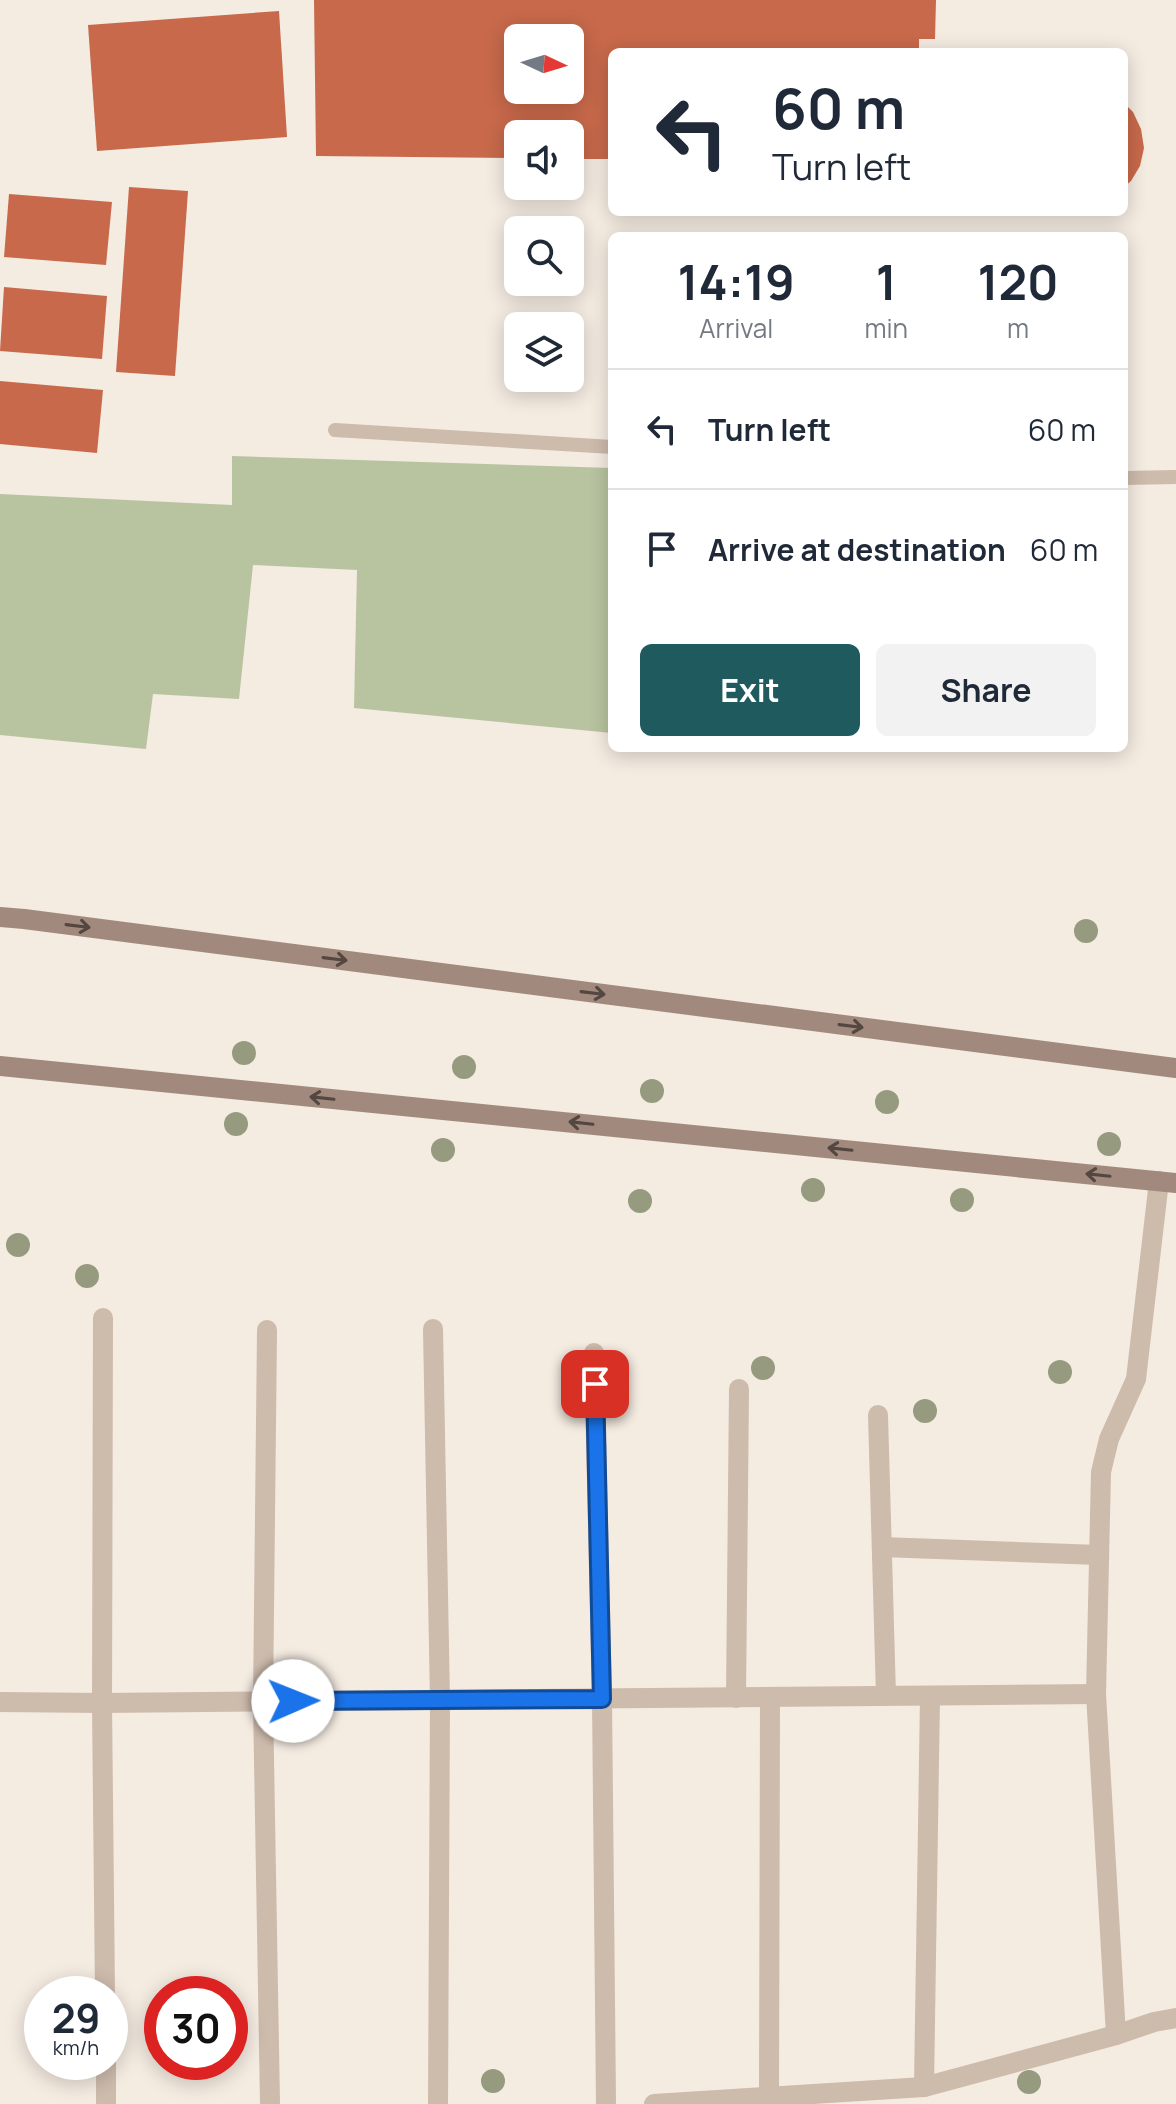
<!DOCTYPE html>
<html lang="en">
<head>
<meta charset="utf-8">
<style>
  :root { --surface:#fff; --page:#f2f2f3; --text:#1f2937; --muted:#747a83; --line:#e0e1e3; --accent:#1f5a5e }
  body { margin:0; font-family:Manrope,sans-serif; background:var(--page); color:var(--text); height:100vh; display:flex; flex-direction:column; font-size:30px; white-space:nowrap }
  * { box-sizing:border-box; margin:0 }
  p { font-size:26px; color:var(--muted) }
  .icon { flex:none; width:44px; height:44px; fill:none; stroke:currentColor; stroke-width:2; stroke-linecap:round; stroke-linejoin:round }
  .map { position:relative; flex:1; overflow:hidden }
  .drawer { position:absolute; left:608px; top:232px; width:520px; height:520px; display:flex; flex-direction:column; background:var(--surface); border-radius:12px; box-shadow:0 4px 20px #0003 }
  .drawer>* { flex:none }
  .hud { position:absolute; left:608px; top:48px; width:520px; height:168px; border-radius:12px; box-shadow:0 4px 20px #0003; background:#fff; color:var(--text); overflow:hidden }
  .needle { width:52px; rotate:94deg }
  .tools { position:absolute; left:504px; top:24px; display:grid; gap:16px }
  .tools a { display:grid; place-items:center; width:80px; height:80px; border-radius:12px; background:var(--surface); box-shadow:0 4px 20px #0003; font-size:40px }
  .speed { position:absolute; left:24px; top:1976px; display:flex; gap:16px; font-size:40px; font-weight:700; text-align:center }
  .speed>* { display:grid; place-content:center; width:104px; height:104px; border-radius:50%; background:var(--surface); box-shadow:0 4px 20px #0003; line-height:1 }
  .speed small { font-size:20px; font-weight:400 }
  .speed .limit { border:12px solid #d22; background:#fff; color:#111 }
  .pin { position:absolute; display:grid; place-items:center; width:68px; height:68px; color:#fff; margin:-34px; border-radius:16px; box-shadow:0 4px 12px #0006 }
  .me { position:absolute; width:88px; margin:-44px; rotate:89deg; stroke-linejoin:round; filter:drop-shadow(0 0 6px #0008) }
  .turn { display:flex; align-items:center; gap:28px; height:168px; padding:0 32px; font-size:36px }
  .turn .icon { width:104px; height:104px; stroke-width:2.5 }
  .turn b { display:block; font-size:56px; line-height:68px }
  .eta { display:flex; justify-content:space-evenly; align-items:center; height:136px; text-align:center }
  .eta b { font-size:48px; font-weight:700; line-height:56px }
  .primary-button { display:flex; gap:16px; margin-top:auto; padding:16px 32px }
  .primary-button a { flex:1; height:92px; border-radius:12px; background:var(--accent); color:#fff; font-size:32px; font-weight:700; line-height:92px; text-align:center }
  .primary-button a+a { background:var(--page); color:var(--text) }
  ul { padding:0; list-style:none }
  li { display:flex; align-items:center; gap:24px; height:120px; padding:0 32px; border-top:2px solid var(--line) }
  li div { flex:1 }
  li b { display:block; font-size:30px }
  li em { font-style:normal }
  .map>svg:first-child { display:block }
  .green { fill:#b8c4a0 }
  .building { fill:#c8694b; fill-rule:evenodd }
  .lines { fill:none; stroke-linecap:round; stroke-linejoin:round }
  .lane { stroke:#cdbbac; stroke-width:14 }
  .street { stroke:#cdbbac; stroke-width:20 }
  .secondary { stroke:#a18a7d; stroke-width:20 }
  .tree { fill:#969b7f }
  .oneway { stroke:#544640 }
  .route-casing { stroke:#114b97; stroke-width:20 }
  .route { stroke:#1a73e8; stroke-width:14 }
</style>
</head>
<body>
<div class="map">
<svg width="1176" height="2104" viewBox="0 0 1176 2104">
  <rect width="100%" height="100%" fill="#f4ebe1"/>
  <polygon class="green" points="232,456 612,468 612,733 354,708 357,570 253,565 239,699 153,694 146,749 0,735 0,494 232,505"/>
  <g class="building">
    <path d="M 314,0 L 936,0 L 935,39 L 919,39 L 919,52 L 612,52 L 612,159 L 570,159 L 570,134 L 518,134 L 518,158 L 316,156 ZM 518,38 L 570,38 L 570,90 L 518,90 Z"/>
    <polygon points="279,11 287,137 97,151 88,25"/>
    <polygon points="1124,103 1133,112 1141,129 1144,148 1140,166 1131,181 1124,187"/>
    <polygon points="129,187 188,191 175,376 116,372"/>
    <polygon points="9,194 112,202 106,265 4,257"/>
    <polygon points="4,287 107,296 102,359 0,351"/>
    <polygon points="0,381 103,390 97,453 0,444"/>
  </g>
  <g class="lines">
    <g class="lane">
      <polyline points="335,430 612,447"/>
      <polyline points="1124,478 1176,477"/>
    </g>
    <g class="street">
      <polyline points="103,1318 102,1703 105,1994"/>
      <polyline points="433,1329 440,1700 438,2104"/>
      <polyline points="267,1330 263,1702 270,2104"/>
      <polyline points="594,1353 602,1699 606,2104"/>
      <polyline points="878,1415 886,1696"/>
      <polyline points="882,1547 1099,1555"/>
      <polyline points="736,1698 739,1389"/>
      <polyline points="0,1702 102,1703 1096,1694"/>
      <polyline points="1116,2035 1096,1694 1101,1472 1109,1439 1136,1379 1159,1181"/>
      <polyline points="106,2062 106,2104"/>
      <polyline points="924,2087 930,1696"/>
      <polyline points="769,2097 770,1698"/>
      <polyline points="654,2104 924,2087 1116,2035 1154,2022 1176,2018"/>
    </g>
    <g class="secondary">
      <polyline points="0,917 24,919 1176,1068"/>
      <polyline points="0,1066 1176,1183"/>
    </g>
  </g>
  <g class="tree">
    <circle cx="1086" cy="931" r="12"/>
    <circle cx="244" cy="1053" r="12"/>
    <circle cx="464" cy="1067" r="12"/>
    <circle cx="652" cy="1091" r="12"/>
    <circle cx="887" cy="1102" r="12"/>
    <circle cx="236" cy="1124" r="12"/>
    <circle cx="1109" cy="1144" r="12"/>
    <circle cx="443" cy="1150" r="12"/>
    <circle cx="813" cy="1190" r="12"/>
    <circle cx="962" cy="1200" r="12"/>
    <circle cx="640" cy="1201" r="12"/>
    <circle cx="18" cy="1245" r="12"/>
    <circle cx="87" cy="1276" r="12"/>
    <circle cx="763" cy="1368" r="12"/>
    <circle cx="1060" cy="1372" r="12"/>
    <circle cx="925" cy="1411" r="12"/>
    <circle cx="493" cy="2081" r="12"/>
    <circle cx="1029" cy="2082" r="12"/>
  </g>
  <defs><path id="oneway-shaft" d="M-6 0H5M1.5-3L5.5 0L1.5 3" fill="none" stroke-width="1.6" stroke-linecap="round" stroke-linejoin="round" transform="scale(2)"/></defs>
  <g class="oneway">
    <use href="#oneway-shaft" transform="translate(78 926) rotate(7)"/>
    <use href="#oneway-shaft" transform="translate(335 959) rotate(7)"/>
    <use href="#oneway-shaft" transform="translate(593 993) rotate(7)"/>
    <use href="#oneway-shaft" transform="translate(851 1026) rotate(7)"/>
    <use href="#oneway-shaft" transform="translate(322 1098) rotate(-174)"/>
    <use href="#oneway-shaft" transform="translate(581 1123) rotate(-174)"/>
    <use href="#oneway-shaft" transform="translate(840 1149) rotate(-174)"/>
    <use href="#oneway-shaft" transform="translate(1098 1175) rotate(-174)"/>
  </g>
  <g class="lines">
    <defs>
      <polyline id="route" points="293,1701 602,1699 595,1384"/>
    </defs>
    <use href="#route" class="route-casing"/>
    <use href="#route" class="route"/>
  </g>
</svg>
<div class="tools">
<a><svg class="needle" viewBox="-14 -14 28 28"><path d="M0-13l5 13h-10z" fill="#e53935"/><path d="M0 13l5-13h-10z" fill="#747a83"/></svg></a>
<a><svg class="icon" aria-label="sound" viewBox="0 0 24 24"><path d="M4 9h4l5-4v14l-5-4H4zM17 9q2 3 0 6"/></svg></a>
<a><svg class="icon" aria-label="search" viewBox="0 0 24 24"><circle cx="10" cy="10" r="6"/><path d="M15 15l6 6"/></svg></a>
<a><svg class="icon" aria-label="layers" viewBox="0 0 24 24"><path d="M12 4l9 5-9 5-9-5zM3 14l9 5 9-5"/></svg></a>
</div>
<div class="speed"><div>29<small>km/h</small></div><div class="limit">30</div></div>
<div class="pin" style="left:595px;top:1384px;background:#d93025"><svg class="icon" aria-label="arrive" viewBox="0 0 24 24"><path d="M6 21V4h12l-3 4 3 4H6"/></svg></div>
<svg class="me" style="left:293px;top:1701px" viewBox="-20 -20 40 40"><circle r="19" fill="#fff"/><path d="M0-13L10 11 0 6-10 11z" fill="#1a73e8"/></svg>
<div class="hud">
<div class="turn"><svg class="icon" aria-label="left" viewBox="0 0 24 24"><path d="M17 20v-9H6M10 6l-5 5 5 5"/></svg><div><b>60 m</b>Turn left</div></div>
</div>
<section class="drawer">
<div class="eta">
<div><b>14:19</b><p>Arrival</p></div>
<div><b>1</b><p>min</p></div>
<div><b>120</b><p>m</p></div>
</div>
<ul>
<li><svg class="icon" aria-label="left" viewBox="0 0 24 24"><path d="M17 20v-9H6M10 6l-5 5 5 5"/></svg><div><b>Turn left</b></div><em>60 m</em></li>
<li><svg class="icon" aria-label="arrive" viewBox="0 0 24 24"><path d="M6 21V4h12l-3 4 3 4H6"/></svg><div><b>Arrive at destination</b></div><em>60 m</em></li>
</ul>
<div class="primary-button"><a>Exit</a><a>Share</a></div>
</section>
</div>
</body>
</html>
